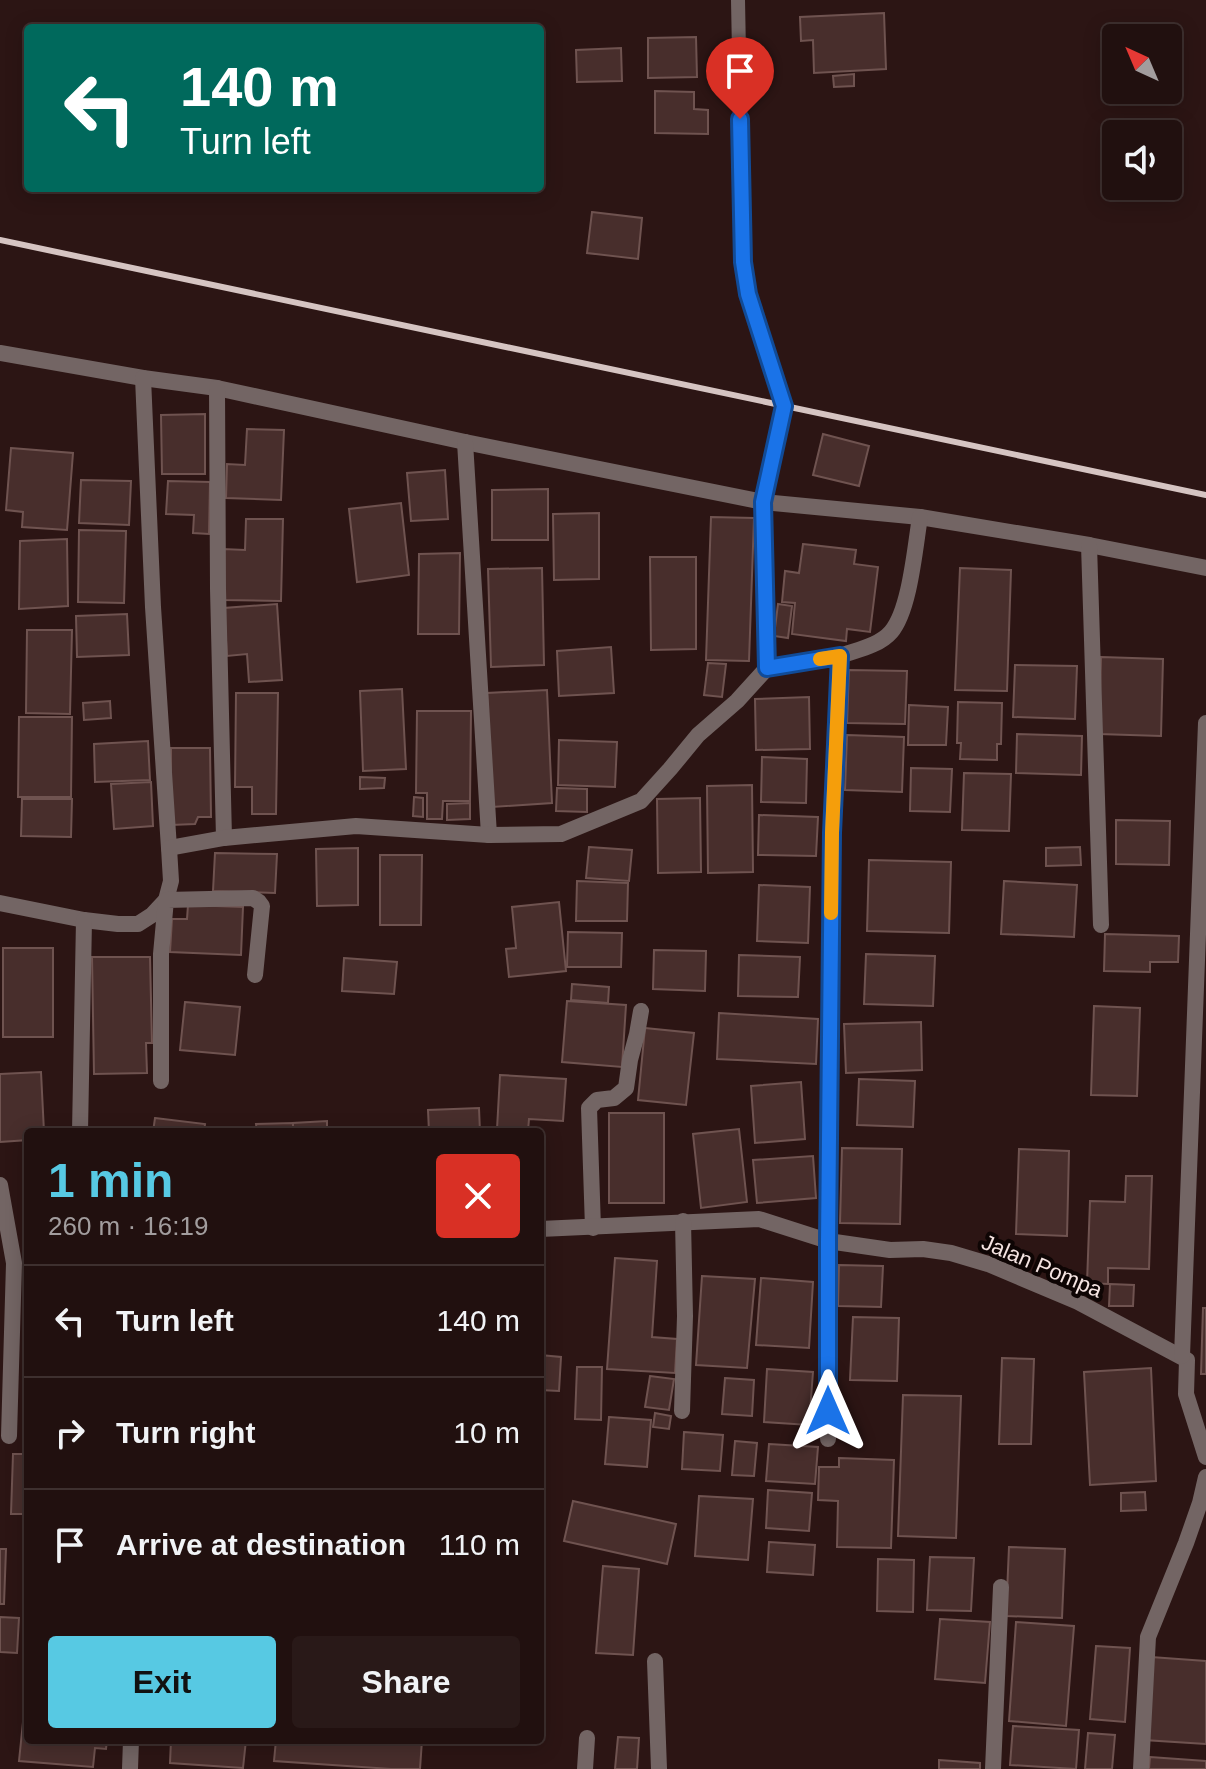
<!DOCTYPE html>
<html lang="en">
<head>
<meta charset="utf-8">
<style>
  :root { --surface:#21100f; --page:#291918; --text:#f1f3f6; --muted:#a29d9e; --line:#3e302f; --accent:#57c9e3 }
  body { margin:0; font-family:Arial,sans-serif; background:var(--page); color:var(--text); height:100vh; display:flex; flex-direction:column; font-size:30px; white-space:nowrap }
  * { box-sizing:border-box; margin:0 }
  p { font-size:26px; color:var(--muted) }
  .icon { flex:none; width:44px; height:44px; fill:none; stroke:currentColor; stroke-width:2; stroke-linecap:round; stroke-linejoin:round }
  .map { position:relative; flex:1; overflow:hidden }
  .side { position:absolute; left:24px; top:1128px; width:520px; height:616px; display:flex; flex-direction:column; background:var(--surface); border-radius:8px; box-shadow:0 4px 20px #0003,0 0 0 2px var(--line) }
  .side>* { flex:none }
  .banner { position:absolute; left:24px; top:24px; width:520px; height:168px; border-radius:8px; box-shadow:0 4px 20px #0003,0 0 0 2px var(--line); background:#00695c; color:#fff; overflow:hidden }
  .needle { width:52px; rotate:316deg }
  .controls { position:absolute; left:1102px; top:24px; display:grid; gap:16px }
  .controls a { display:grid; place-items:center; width:80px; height:80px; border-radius:8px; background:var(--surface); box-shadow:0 4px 20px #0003,0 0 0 2px var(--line); font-size:40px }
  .pin { position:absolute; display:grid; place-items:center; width:68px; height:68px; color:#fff; margin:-82px -34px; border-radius:50% 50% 50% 0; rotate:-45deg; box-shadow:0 0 8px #0007 }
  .pin .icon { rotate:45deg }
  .me { position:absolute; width:88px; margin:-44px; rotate:0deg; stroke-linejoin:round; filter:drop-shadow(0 0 6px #0008) }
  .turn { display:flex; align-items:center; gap:28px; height:168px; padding:0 24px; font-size:36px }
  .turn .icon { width:104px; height:104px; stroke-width:2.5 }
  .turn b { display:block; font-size:56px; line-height:68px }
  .round { display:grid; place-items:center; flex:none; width:84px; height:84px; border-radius:8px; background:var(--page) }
  .headline { display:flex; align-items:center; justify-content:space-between; height:136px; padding:0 24px }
  h1 { font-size:48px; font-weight:700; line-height:60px; color:var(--accent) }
  .button { display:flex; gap:16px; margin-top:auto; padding:16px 24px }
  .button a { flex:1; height:92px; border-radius:8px; background:var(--accent); color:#111; font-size:32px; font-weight:700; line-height:92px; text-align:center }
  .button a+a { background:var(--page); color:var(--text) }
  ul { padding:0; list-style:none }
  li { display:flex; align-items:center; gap:24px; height:112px; padding:0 24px; border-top:2px solid var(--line) }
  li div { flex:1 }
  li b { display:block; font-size:30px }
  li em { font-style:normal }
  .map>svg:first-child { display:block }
  .building { fill:#482e2c; stroke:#6f5350; stroke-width:2 }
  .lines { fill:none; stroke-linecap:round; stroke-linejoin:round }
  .service { stroke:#736564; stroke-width:14 }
  .minor { stroke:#736564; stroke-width:16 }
  .rail { stroke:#d5c4c2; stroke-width:6 }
  .route-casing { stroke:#114b97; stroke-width:20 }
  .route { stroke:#1a73e8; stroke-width:14 }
  .slow { stroke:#f59e0b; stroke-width:14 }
  .labels { text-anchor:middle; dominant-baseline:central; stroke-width:8; stroke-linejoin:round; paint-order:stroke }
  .street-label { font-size:22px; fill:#f5e4e2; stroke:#0e0504 }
</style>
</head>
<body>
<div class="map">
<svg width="1206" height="1769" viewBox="0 0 1206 1769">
  <rect width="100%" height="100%" fill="#2c1514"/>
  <g class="building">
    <polygon points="884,13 886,69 814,73 813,40 801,41 800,17"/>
    <polygon points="696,37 697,77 648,78 648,38"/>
    <polygon points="621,48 622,81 577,82 576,50"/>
    <polygon points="854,74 854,86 834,87 833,76"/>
    <polygon points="655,91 694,92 694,109 708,110 708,134 655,133"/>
    <polygon points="592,212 642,218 638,259 587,253"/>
    <polygon points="205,414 205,474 162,474 161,415"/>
    <polygon points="247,429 284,430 281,500 226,498 227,464 245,465"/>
    <polygon points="823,434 869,446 859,486 813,475"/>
    <polygon points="11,448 73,453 67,530 22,527 23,512 6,510"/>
    <polygon points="445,470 448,519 411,521 407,473"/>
    <polygon points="81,480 131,481 129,525 79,523"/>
    <polygon points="168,481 210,482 209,534 193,533 194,515 166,514"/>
    <polygon points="548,489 548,540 492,540 492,490"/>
    <polygon points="401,503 409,575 357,582 349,509"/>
    <polygon points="599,513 599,579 554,580 553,514"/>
    <polygon points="711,517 754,518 749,661 706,660"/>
    <polygon points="246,519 283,519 281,601 222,600 223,549 245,550"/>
    <polygon points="79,530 126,531 124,603 78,602"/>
    <polygon points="67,539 68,606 19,609 20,541"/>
    <polygon points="803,544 856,550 854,564 878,567 870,632 847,629 846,641 792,634 795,603 782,602 785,571 799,573"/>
    <polygon points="460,553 459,634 418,634 419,554"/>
    <polygon points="650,557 696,557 696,649 651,650"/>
    <polygon points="542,568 544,665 491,667 488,569"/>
    <polygon points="960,568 1011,570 1007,691 955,690"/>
    <polygon points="277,604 282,680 249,682 247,654 227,656 224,608"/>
    <polygon points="778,604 792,606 788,638 774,636"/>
    <polygon points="127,614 129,655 77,657 76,616"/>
    <polygon points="27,630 72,630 70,714 26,713"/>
    <polygon points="611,647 614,693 559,696 557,651"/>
    <polygon points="1101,657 1163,659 1161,736 1099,734"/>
    <polygon points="708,663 726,664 722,697 704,695"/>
    <polygon points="1015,665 1077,666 1075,719 1013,717"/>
    <polygon points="849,670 907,671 905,724 847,723"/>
    <polygon points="402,689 406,769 363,771 360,691"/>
    <polygon points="547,690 552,803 492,807 487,693"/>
    <polygon points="236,693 278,693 276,814 252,814 252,787 235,787"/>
    <polygon points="809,697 810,749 756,750 755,699"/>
    <polygon points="110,701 111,718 84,720 83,703"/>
    <polygon points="958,702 1002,703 1001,744 997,744 997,760 960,759 961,743 957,743"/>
    <polygon points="909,705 948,707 946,745 908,745"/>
    <polygon points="417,711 471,711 470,801 443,801 442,819 427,819 427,793 416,793"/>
    <polygon points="19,717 72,717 71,797 18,797"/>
    <polygon points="1017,734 1082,736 1081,775 1016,773"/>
    <polygon points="847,735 904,737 902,792 845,790"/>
    <polygon points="559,740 617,742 615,787 558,785"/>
    <polygon points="148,741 150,780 95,782 94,744"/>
    <polygon points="171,748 210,748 211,817 198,817 195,824 171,825"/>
    <polygon points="762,757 807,759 806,803 761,802"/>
    <polygon points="911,768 952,769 950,812 910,811"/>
    <polygon points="964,773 1011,774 1009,831 962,830"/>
    <polygon points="360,777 385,778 384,788 360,789"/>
    <polygon points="151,782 153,826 114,829 111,784"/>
    <polygon points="752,785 753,872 708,873 707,786"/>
    <polygon points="557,788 587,789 587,812 556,811"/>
    <polygon points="414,797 423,798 423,817 413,816"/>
    <polygon points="700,798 701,872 658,873 657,799"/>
    <polygon points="22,799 72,799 71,837 21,836"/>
    <polygon points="470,803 470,819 447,820 447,804"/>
    <polygon points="759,815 818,817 816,856 758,855"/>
    <polygon points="1116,820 1170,821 1169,865 1116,864"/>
    <polygon points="589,847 632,850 629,881 586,878"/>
    <polygon points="1080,847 1081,865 1046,866 1046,848"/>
    <polygon points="358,848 358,905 317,906 316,849"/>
    <polygon points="215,853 277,854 275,893 213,891"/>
    <polygon points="380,855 422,855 421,925 380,925"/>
    <polygon points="869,860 951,862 949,933 867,931"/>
    <polygon points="577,881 628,883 627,921 576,921"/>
    <polygon points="1004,881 1077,885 1074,937 1001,934"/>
    <polygon points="759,885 810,887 808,943 757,941"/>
    <polygon points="559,902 566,971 509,977 506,949 516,948 512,907"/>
    <polygon points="188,905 243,907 241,955 170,952 172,919 187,919"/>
    <polygon points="568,932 622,933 621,967 567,967"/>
    <polygon points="1105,934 1179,936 1178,962 1150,962 1150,972 1104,971"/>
    <rect x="3" y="948" width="50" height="89"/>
    <polygon points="654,950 706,951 705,991 653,989"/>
    <polygon points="866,954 935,956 933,1006 864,1004"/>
    <polygon points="739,955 800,957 798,997 738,996"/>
    <polygon points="92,957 150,957 152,1043 146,1043 147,1073 94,1074"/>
    <polygon points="344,958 397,962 394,994 342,991"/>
    <polygon points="572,984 609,987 608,1003 571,1000"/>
    <polygon points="567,1001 626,1005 622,1067 562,1062"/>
    <polygon points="185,1002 240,1007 235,1055 180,1050"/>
    <polygon points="1094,1006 1140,1008 1137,1096 1091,1095"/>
    <polygon points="719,1013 818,1019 816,1064 717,1059"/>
    <polygon points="921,1022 922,1070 846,1073 844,1024"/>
    <polygon points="645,1028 694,1033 686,1105 638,1100"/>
    <polygon points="41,1072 44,1132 28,1132 28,1140 0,1142 0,1074"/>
    <polygon points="500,1075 566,1079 563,1121 529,1119 528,1131 497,1129"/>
    <polygon points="859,1079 915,1081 913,1127 857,1125"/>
    <polygon points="801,1082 805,1139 755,1143 751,1086"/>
    <polygon points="479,1108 480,1132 429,1132 428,1110"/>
    <rect x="609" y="1113" width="55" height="90"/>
    <polygon points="155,1118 205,1124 204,1132 153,1132"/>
    <polygon points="327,1121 327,1132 293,1132 293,1123"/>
    <polygon points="293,1123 293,1132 257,1132 256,1124"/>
    <polygon points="739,1129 747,1202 701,1208 693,1134"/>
    <polygon points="842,1148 902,1149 900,1224 840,1223"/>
    <polygon points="1019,1149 1069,1151 1067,1236 1016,1234"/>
    <polygon points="813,1156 816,1198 757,1203 753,1160"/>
    <polygon points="1126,1176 1152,1176 1149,1269 1108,1268 1108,1284 1087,1283 1090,1201 1125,1202"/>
    <polygon points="615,1258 657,1261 652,1337 677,1339 675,1373 607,1369"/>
    <polygon points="839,1265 883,1266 881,1307 838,1306"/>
    <polygon points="702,1276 755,1279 747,1368 696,1365"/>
    <polygon points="761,1278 813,1282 809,1348 756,1345"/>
    <polygon points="1110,1284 1134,1285 1133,1306 1109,1306"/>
    <polygon points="1203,1308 1206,1308 1206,1374 1201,1374"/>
    <polygon points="853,1317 899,1318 897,1381 850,1380"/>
    <polygon points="540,1355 561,1357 559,1391 540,1390"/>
    <polygon points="1002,1358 1034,1359 1031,1444 999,1444"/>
    <polygon points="577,1367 602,1367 601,1420 575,1419"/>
    <polygon points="1151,1368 1156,1481 1090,1485 1084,1372"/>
    <polygon points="767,1369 813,1372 809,1425 764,1422"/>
    <polygon points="650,1376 674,1379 669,1410 645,1407"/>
    <polygon points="725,1378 754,1380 752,1416 722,1414"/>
    <polygon points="903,1395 961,1396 956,1538 898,1536"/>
    <polygon points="655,1413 671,1416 669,1429 653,1427"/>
    <polygon points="609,1417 651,1420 647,1467 605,1464"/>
    <polygon points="684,1432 723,1435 720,1471 682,1469"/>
    <polygon points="735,1441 757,1443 754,1476 732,1475"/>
    <polygon points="769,1444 818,1447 815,1484 766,1481"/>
    <polygon points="13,1454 28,1454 28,1514 11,1514"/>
    <polygon points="839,1458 894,1460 891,1548 837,1547 838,1501 818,1500 819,1467 839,1467"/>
    <polygon points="768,1490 812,1493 809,1531 766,1528"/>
    <polygon points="1145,1492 1146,1510 1121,1511 1121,1493"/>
    <polygon points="699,1496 753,1499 748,1560 695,1556"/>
    <polygon points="573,1501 676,1524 667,1564 564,1541"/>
    <polygon points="769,1542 815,1545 813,1575 767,1572"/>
    <polygon points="1009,1547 1065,1549 1062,1618 1006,1616"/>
    <polygon points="0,1549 6,1549 4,1604 0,1604"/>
    <polygon points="930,1557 974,1558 971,1611 927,1610"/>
    <polygon points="878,1559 914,1560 913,1612 877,1611"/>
    <polygon points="603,1566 639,1569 633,1655 596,1653"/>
    <polygon points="0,1617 19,1618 17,1653 0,1652"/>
    <polygon points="940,1619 990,1622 985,1683 935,1679"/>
    <polygon points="1016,1622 1074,1626 1066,1726 1009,1721"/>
    <polygon points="1096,1646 1130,1648 1125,1722 1090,1719"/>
    <polygon points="1151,1657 1206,1661 1206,1744 1144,1740"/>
    <polygon points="25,1718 28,1718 28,1740 107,1740 106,1749 95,1748 93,1767 19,1761 23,1722 25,1723"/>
    <polygon points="1013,1726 1079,1730 1076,1769 1010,1765"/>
    <polygon points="1088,1733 1115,1735 1112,1769 1085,1769"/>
    <polygon points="618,1737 639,1738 637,1769 615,1769"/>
    <polygon points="171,1740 246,1740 243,1768 170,1763"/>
    <polygon points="276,1740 422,1740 420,1769 391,1769 274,1761"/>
    <polygon points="1150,1757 1206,1761 1206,1769 1149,1769"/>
    <polygon points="939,1760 980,1763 980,1769 939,1769"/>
  </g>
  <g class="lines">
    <polyline class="service" points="738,0 743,262 748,294 784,406 763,502"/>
    <g class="minor">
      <polyline points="0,353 143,378 217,388 465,442 763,502 920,517 1089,545 1206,568"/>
      <polyline points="143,378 153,607 169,848"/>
      <polyline points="217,388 218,589 224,838"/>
      <polyline points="465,442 489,835"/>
      <polyline points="763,502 767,668"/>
      <polyline points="1089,545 1101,925"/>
      <path d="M 840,656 C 856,650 879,646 891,632 C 910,610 915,547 920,517"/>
      <polyline points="0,903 84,920 118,924 138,924 152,915 166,900 171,881 169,848 224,838 356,826 489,835 561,834 641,801 670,769 698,735 737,701 767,668 840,656 832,833 828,1241 828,1439"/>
      <polyline points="161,1081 161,954 166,900 253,898 259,902 262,906 255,975"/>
      <polyline points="80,1132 84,920"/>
      <polyline points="0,1185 14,1263 9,1436"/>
      <polyline points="593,1228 589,1108 597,1100 614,1098 626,1088 630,1060 637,1034 641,1011"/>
      <polyline points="540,1229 759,1219 828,1241 890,1250 923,1249 951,1253 988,1264 1078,1302 1187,1360 1186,1394 1206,1457"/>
      <polyline points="1182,1356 1206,723"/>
      <polyline points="682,1411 685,1316 683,1221"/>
      <polyline points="655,1661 659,1769"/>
      <polyline points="130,1769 131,1740"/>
      <polyline points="585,1769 587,1738"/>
      <polyline points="993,1769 1001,1587"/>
      <polyline points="1141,1769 1148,1637 1186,1543 1200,1503 1206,1477"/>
    </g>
    <polyline class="rail" points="0,240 1206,495"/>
  </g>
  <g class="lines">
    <defs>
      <polyline id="route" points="740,119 743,262 748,294 784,406 763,502 767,668 840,656 832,833 828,1241 828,1411"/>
    </defs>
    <use href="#route" class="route-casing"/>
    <use href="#route" class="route"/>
    <polyline class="slow" points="820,659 840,656 832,833 831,913"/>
  </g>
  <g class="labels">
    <g class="street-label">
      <text transform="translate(1042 1266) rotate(23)">Jalan Pompa</text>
    </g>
  </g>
</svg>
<div class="controls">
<a><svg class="needle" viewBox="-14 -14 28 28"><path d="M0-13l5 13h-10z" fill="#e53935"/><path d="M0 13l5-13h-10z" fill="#a29d9e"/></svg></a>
<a><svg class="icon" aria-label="sound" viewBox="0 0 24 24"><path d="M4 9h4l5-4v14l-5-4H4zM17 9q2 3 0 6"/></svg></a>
</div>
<div class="pin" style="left:740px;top:119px;background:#d93025"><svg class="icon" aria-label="arrive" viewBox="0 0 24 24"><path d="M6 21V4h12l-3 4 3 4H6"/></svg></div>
<svg class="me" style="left:828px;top:1411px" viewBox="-20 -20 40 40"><path d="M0-17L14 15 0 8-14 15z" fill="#1a73e8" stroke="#fff" stroke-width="4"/></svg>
<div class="banner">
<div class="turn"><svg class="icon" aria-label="left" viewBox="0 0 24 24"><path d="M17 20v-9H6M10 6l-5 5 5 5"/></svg><div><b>140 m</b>Turn left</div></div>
</div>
<section class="side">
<div class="headline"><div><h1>1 min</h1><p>260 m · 16:19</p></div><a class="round" style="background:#d93025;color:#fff"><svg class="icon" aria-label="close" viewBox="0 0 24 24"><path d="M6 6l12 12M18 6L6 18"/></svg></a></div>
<ul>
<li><svg class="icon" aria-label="left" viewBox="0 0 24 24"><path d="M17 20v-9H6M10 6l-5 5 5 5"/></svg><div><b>Turn left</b></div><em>140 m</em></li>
<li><svg class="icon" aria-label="right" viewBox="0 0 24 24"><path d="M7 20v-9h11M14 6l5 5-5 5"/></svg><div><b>Turn right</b></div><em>10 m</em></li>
<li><svg class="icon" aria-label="arrive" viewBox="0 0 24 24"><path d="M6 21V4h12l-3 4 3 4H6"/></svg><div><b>Arrive at destination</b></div><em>110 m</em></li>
</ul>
<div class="button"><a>Exit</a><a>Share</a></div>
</section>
</div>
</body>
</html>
